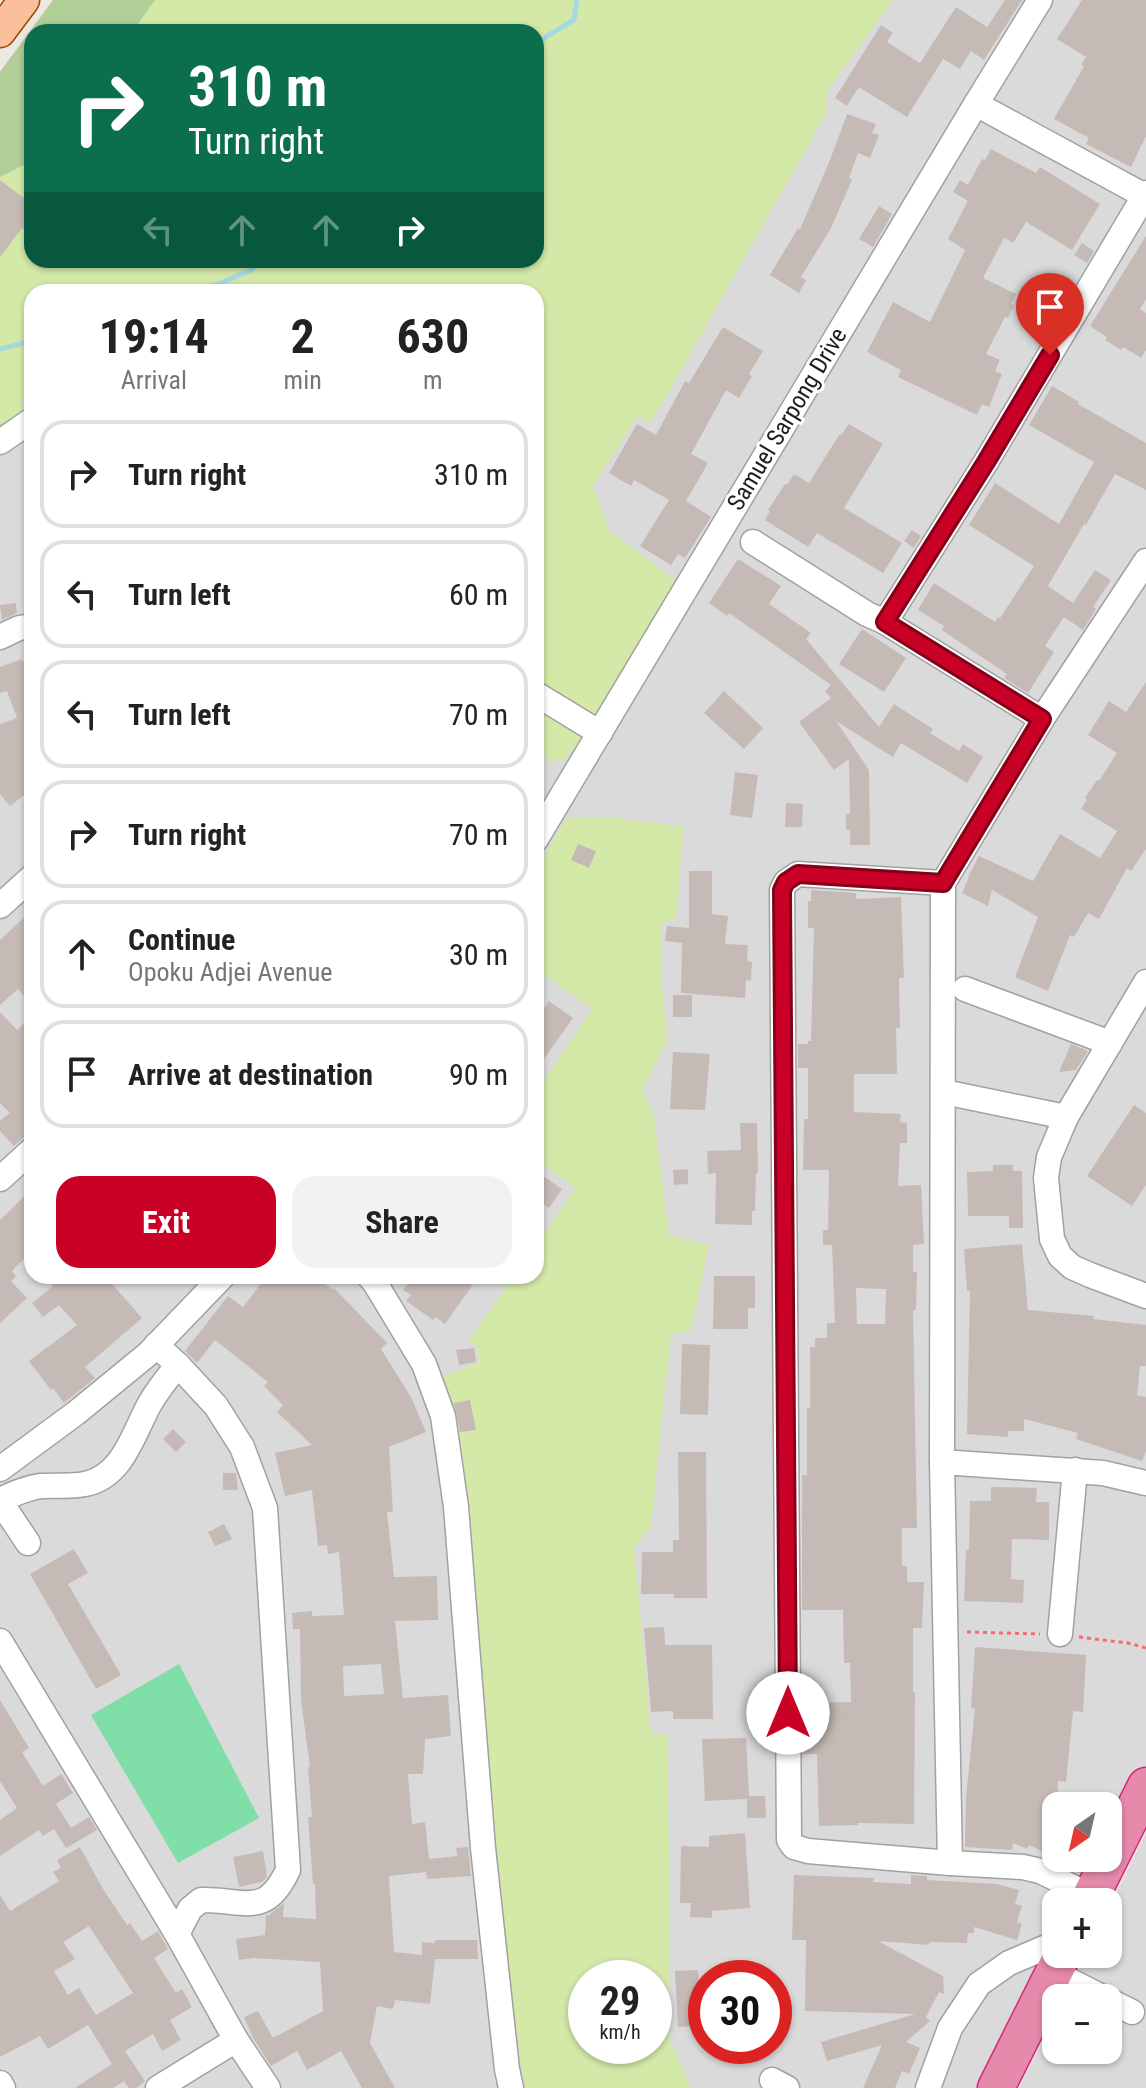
<!DOCTYPE html>
<html lang="en">
<head>
<meta charset="utf-8">
<style>
  :root { --surface:#fff; --page:#f2f2f2; --text:#222; --muted:#767676; --line:#e0e0e0; --accent:#c90126 }
  body { margin:0; font-family:"Roboto Condensed",sans-serif; background:var(--page); color:var(--text); height:100vh; display:flex; flex-direction:column; font-size:30px; white-space:nowrap }
  * { box-sizing:border-box; margin:0 }
  p { font-size:26px; color:var(--muted) }
  .icon { flex:none; width:44px; height:44px; fill:none; stroke:currentColor; stroke-width:2; stroke-linecap:round; stroke-linejoin:round }
  .map { position:relative; flex:1; overflow:hidden }
  .drawer { position:absolute; left:24px; top:284px; width:520px; height:1000px; display:flex; flex-direction:column; background:var(--surface); border-radius:24px; box-shadow:0 2px 6px #0004 }
  .drawer>* { flex:none }
  .banner { position:absolute; left:24px; top:24px; width:520px; height:244px; border-radius:24px; box-shadow:0 2px 6px #0004; background:#0b6e4f; color:#fff; overflow:hidden }
  .needle { width:52px; rotate:214deg }
  .controls { position:absolute; left:1042px; top:1792px; display:grid; gap:16px }
  .controls a { display:grid; place-items:center; width:80px; height:80px; border-radius:16px; background:var(--surface); box-shadow:0 2px 6px #0004; font-size:40px }
  .speed { position:absolute; left:568px; top:1960px; display:flex; gap:16px; font-size:40px; font-weight:700; text-align:center }
  .speed>* { display:grid; place-content:center; width:104px; height:104px; border-radius:50%; background:var(--surface); box-shadow:0 2px 6px #0004; line-height:1 }
  .speed small { font-size:20px; font-weight:400 }
  .speed .limit { border:12px solid #d22; background:#fff; color:#111 }
  .pin { position:absolute; display:grid; place-items:center; width:68px; height:68px; color:#fff; margin:-82px -34px; border-radius:50% 50% 50% 0; rotate:-45deg; box-shadow:0 0 8px #0007 }
  .pin .icon { rotate:45deg }
  .me { position:absolute; width:88px; margin:-44px; rotate:0deg; stroke-linejoin:round; filter:drop-shadow(0 0 6px #0008) }
  .turn { display:flex; align-items:center; gap:28px; height:168px; padding:0 32px; font-size:36px }
  .turn .icon { width:104px; height:104px; stroke-width:2.5 }
  .turn b { display:block; font-size:56px; line-height:68px }
  .lanes { display:flex; align-items:center; height:76px; padding:0 32px; background:#0003; justify-content:center; gap:40px; direction:ltr }
  .lanes .off { opacity:.35 }
  .eta { display:flex; justify-content:space-evenly; align-items:center; height:136px; text-align:center }
  .eta b { font-size:48px; font-weight:700; line-height:56px }
  .button { display:flex; gap:16px; margin-top:auto; padding:16px 32px }
  .button a { flex:1; height:92px; border-radius:24px; background:var(--accent); color:#fff; font-size:32px; font-weight:700; line-height:92px; text-align:center }
  .button a+a { background:var(--page); color:var(--text) }
  ul { padding:0; list-style:none }
  li { display:flex; align-items:center; gap:24px; height:108px; margin:0 16px 12px; padding:0 16px; border:4px solid var(--line); border-radius:24px }
  li div { flex:1 }
  li b { display:block; font-size:30px }
  li em { font-style:normal }
  .map>svg:first-child { display:block }
  .residential { fill:#dbdada; fill-rule:evenodd }
  .grass { fill:#d4e9a8; fill-rule:evenodd }
  .forest { fill:#b1ce97 }
  .pitch { fill:#80dea8 }
  .lines { fill:none; stroke-linecap:round; stroke-linejoin:round }
  .stream { stroke:#a3dadc; stroke-width:5 }
  .building { fill:#c6bab6; fill-rule:evenodd }
  .minor-casing { stroke:#a1a1a1; stroke-width:27 }
  .major-casing { stroke:#964901; stroke-width:33 }
  .highway-casing { stroke:#d82483; stroke-width:39 }
  .path { stroke:#f96975; stroke-width:3; stroke-dasharray:4 4; stroke-linecap:butt }
  .minor { stroke:#fff; stroke-width:24 }
  .major { stroke:#fbc09b; stroke-width:30 }
  .highway { stroke:#e68aac; stroke-width:36 }
  .route-casing { stroke:#830119; stroke-width:20 }
  .route { stroke:#c90126; stroke-width:14 }
  .labels { text-anchor:middle; dominant-baseline:central; stroke-width:6; stroke-linejoin:round; paint-order:stroke }
  .street-label { font-size:24px; fill:#1d1d1d; stroke:#fff }
</style>
</head>
<body>
<div class="map">
<svg width="1146" height="2088" viewBox="0 0 1146 2088">
  <rect width="100%" height="100%" fill="#eee8e3"/>
  <g class="residential">
    <path d="M 53,0 L 1146,0 L 1146,1776 L 1108,1852 L 1108,1806 L 1056,1806 L 1056,1858 L 1105,1858 L 1083,1902 L 1056,1902 L 1056,1954 L 990,2088 L 0,2088 L 0,72 ZM 32,32 L 536,32 L 536,260 L 32,260 ZM 32,292 L 536,292 L 536,1276 L 32,1276 ZM 586,1978 L 654,1978 L 654,2046 L 586,2046 ZM 706,1978 L 774,1978 L 774,2046 L 706,2046 Z"/>
    <polygon points="1146,1833 1146,2088 1019,2088 1056,2014 1056,2050 1108,2050 1108,1998 1064,1998 1086,1954 1108,1954 1108,1910"/>
  </g>
  <g class="grass">
    <polygon points="155,0 893,0 827,92 826,114 651,423 638,416 593,486 608,529 679,583 589,731 563,761 546,760 536,707 536,292 32,292 32,434 0,451 0,177 32,161 32,260 536,260 536,32 132,32"/>
    <path d="M 611,817 L 684,827 L 676,920 L 662,923 L 661,977 L 667,1041 L 642,1090 L 653,1111 L 669,1235 L 709,1245 L 691,1330 L 671,1334 L 651,1527 L 634,1546 L 651,1733 L 668,1733 L 670,2041 L 691,2088 L 525,2088 L 502,1957 L 444,1376 L 479,1362 L 477,1346 L 469,1340 L 514,1276 L 536,1276 L 536,1244 L 576,1188 L 536,1160 L 536,1093 L 592,1009 L 536,969 L 536,869 L 567,818 ZM 586,1978 L 654,1978 L 654,2046 L 586,2046 Z"/>
  </g>
  <polygon class="forest" points="53,0 155,0 132,32 32,32 32,161 0,177 0,72"/>
  <polygon class="pitch" points="179,1664 259,1818 178,1863 91,1715"/>
  <g class="lines">
    <g class="stream">
      <polyline points="536,46 547,36 574,20 577,0"/>
      <polyline points="199,292 251,270 264,260"/>
      <polyline points="0,349 32,341"/>
    </g>
  </g>
  <g class="building">
    <polygon points="1005,0 1022,0 984,60 971,51 960,69 943,59 907,117 859,87 847,106 835,98 881,25 893,33 887,42 920,63 956,7 987,27"/>
    <polygon points="1082,0 1146,0 1146,136 1131,167 1086,144 1089,138 1054,119 1084,66 1081,65 1086,57 1057,39"/>
    <polygon points="847,114 876,124 872,133 879,135 870,158 858,153 849,178 852,180 831,228 801,277 806,280 799,293 770,275 798,228 800,229 830,160"/>
    <polygon points="991,149 1036,173 1040,167 1100,204 1072,250 1026,222 1013,243 1004,238 983,278 1016,294 1011,304 1014,305 1008,318 1005,317 986,354 1000,360 995,371 1002,374 989,407 982,404 977,415 898,377 901,370 867,352 893,302 930,322 965,250 948,239 968,201 953,192 960,180 968,185 982,159 985,160"/>
    <polygon points="0,180 32,204 32,236 22,228 0,257"/>
    <polygon points="879,206 892,214 873,247 859,239"/>
    <polygon points="1146,236 1146,299 1140,309 1146,313 1146,350 1141,358 1123,347 1121,350 1105,340 1107,337 1090,326"/>
    <polygon points="1082,243 1094,251 1087,263 1074,255"/>
    <polygon points="723,327 763,351 749,374 752,376 739,398 726,390 691,454 708,463 686,501 711,517 685,558 678,554 671,565 640,546 669,500 634,480 631,486 609,473 637,424 656,435 685,381 689,383"/>
    <polygon points="1052,386 1079,402 1078,404 1146,443 1146,490 1115,474 1086,525 1084,524 1048,586 1073,603 1095,570 1111,580 1093,607 1096,609 1083,630 1064,617 1045,646 1054,652 1028,693 1004,678 1007,674 942,630 944,626 918,610 934,583 995,622 998,617 1000,618 1034,566 969,525 995,483 1059,524 1094,462 1029,425"/>
    <polygon points="849,424 883,444 844,508 902,543 883,573 817,533 808,547 765,520 770,511 768,510 785,484 787,485 794,474 809,483 839,435 841,435"/>
    <polygon points="912,530 921,536 914,548 904,541"/>
    <polygon points="738,559 781,586 769,604 811,633 806,639 879,727 894,704 933,729 930,733 959,751 963,744 983,757 967,783 901,743 893,757 836,721 869,770 870,845 850,845 850,830 846,830 846,814 850,814 849,759 834,770 799,722 831,698 825,691 831,685 729,613 727,616 709,603"/>
    <polygon points="16,603 17,613 2,620 0,605"/>
    <polygon points="862,629 906,658 884,692 839,664"/>
    <polygon points="22,659 23,662 32,659 32,789 10,806 0,794 0,724 17,718 7,691 0,693 0,667"/>
    <polygon points="1146,682 1146,849 1131,871 1127,868 1099,919 1088,913 1074,937 1070,935 1048,991 1015,977 1038,917 992,890 988,906 962,893 969,877 968,877 979,856 1033,881 1060,834 1100,858 1117,831 1081,809 1087,800 1085,798 1097,780 1099,781 1117,753 1088,735 1109,701 1126,712"/>
    <polygon points="724,691 763,728 744,749 704,713"/>
    <polygon points="735,772 758,775 752,818 730,815"/>
    <polygon points="786,803 803,804 802,827 785,827"/>
    <polygon points="578,844 596,851 589,868 571,860"/>
    <polygon points="689,871 712,871 712,914 728,916 725,944 748,945 747,961 752,962 751,981 746,980 745,998 681,993 682,943 665,941 667,926 689,928"/>
    <path d="M 811,890 L 856,893 L 856,899 L 901,897 L 904,978 L 899,978 L 900,1028 L 896,1028 L 897,1074 L 854,1074 L 854,1112 L 901,1114 L 900,1122 L 907,1123 L 907,1143 L 900,1143 L 898,1186 L 921,1185 L 924,1244 L 913,1245 L 913,1272 L 917,1272 L 916,1310 L 913,1310 L 917,1528 L 902,1528 L 902,1566 L 907,1566 L 907,1582 L 924,1582 L 922,1628 L 913,1628 L 913,1692 L 915,1692 L 914,1824 L 858,1823 L 858,1825 L 819,1826 L 817,1754 L 803,1754 L 803,1703 L 851,1702 L 850,1663 L 844,1663 L 843,1610 L 802,1610 L 802,1475 L 807,1475 L 807,1408 L 810,1408 L 810,1347 L 815,1347 L 815,1338 L 827,1338 L 827,1323 L 835,1323 L 832,1245 L 823,1245 L 823,1230 L 828,1230 L 829,1170 L 803,1170 L 804,1119 L 808,1119 L 808,1068 L 798,1068 L 798,1044 L 808,1044 L 808,1041 L 811,1041 L 814,928 L 808,928 L 808,901 L 811,901 ZM 856,1288 L 886,1289 L 885,1324 L 857,1324 Z"/>
    <polygon points="32,910 32,1005 18,989 0,1005 0,940"/>
    <rect x="673" y="995" width="19" height="22"/>
    <polygon points="549,1001 573,1018 536,1070 536,1020"/>
    <polygon points="0,1012 17,1030 32,1017 32,1130 14,1146 0,1131 0,1121 10,1113 0,1103"/>
    <polygon points="1071,1044 1088,1051 1076,1070 1059,1072"/>
    <polygon points="673,1052 710,1054 705,1110 670,1109"/>
    <polygon points="1134,1105 1146,1113 1146,1185 1132,1206 1087,1176"/>
    <polygon points="740,1123 757,1123 758,1173 756,1173 755,1211 752,1211 752,1225 715,1224 716,1173 708,1174 707,1151 741,1150"/>
    <polygon points="993,1165 1013,1165 1013,1171 1022,1171 1023,1228 1009,1228 1009,1216 968,1216 967,1172 993,1171"/>
    <polygon points="688,1169 688,1184 674,1185 673,1170"/>
    <polygon points="536,1171 562,1189 549,1208 536,1199"/>
    <polygon points="32,1189 32,1251 12,1271 16,1276 11,1281 27,1298 0,1323 0,1220"/>
    <polygon points="1022,1244 1028,1310 1094,1316 1093,1319 1146,1325 1146,1366 1140,1366 1137,1395 1146,1397 1146,1451 1142,1461 1076,1439 1078,1433 1024,1419 1024,1431 1008,1431 1008,1437 967,1434 970,1291 967,1291 964,1249"/>
    <polygon points="44,1276 105,1276 142,1318 85,1367 95,1378 64,1403 53,1388 51,1390 29,1361 77,1325 59,1305 43,1317 32,1303 53,1286"/>
    <path d="M 267,1276 L 314,1276 L 333,1290 L 334,1288 L 387,1343 L 381,1349 L 411,1397 L 426,1432 L 389,1447 L 393,1512 L 387,1512 L 394,1577 L 437,1576 L 438,1620 L 395,1621 L 403,1698 L 448,1695 L 451,1736 L 425,1739 L 423,1774 L 408,1774 L 412,1824 L 425,1822 L 429,1859 L 457,1856 L 456,1848 L 468,1847 L 471,1876 L 427,1879 L 426,1872 L 389,1876 L 394,1952 L 422,1955 L 422,1942 L 435,1943 L 435,1940 L 477,1940 L 478,1959 L 435,1959 L 430,2004 L 395,2000 L 393,2009 L 377,2006 L 370,2043 L 395,2088 L 362,2088 L 341,2051 L 307,2070 L 297,2051 L 271,2066 L 253,2038 L 244,2017 L 258,2011 L 273,2038 L 323,2011 L 320,1962 L 254,1958 L 239,1960 L 236,1939 L 265,1935 L 266,1915 L 269,1916 L 270,1914 L 284,1903 L 283,1917 L 316,1919 L 315,1884 L 313,1884 L 308,1817 L 312,1817 L 308,1767 L 310,1767 L 301,1700 L 300,1629 L 293,1629 L 292,1613 L 312,1611 L 312,1616 L 344,1615 L 339,1552 L 328,1554 L 327,1545 L 318,1546 L 312,1490 L 285,1496 L 275,1453 L 312,1445 L 277,1412 L 283,1405 L 264,1386 L 268,1382 L 215,1340 L 197,1363 L 185,1351 L 228,1296 L 243,1307 ZM 381,1664 L 384,1694 L 344,1696 L 343,1666 Z"/>
    <polygon points="413,1276 479,1276 445,1324 436,1317 433,1320 406,1301 411,1295 403,1290"/>
    <polygon points="714,1276 755,1276 755,1308 748,1308 748,1329 713,1329"/>
    <polygon points="682,1344 710,1345 708,1415 680,1414"/>
    <polygon points="474,1348 476,1362 459,1365 456,1350"/>
    <polygon points="470,1400 476,1430 460,1432 454,1403"/>
    <polygon points="173,1429 186,1442 176,1452 163,1439"/>
    <polygon points="678,1452 706,1452 707,1598 674,1598 674,1594 641,1594 642,1552 673,1552 673,1540 679,1540"/>
    <polygon points="223,1473 236,1473 238,1490 223,1490"/>
    <polygon points="991,1487 1037,1488 1036,1502 1049,1502 1049,1540 1012,1539 1011,1579 1024,1580 1023,1603 964,1601 966,1550 969,1550 970,1501 991,1501"/>
    <polygon points="224,1524 232,1539 215,1546 208,1532"/>
    <polygon points="74,1549 88,1573 68,1584 121,1675 96,1689 30,1574"/>
    <polygon points="664,1627 665,1645 712,1645 713,1719 673,1719 673,1711 651,1712 644,1628"/>
    <polygon points="975,1647 1086,1655 1083,1712 1073,1711 1066,1782 1058,1781 1056,1821 1049,1833 1052,1835 1043,1852 1029,1845 1027,1849 1013,1843 1012,1850 965,1847 966,1797 975,1708 971,1708"/>
    <polygon points="0,1700 29,1748 22,1752 43,1786 61,1774 73,1793 56,1804 71,1828 89,1817 97,1830 66,1848 54,1829 43,1836 39,1830 0,1856 0,1820 17,1808 0,1781"/>
    <polygon points="746,1738 749,1796 765,1796 766,1818 747,1818 747,1799 705,1801 702,1739"/>
    <polygon points="745,1833 750,1908 712,1911 712,1918 690,1917 691,1903 680,1903 681,1846 709,1847 709,1836"/>
    <path d="M 80,1847 L 103,1889 L 127,1925 L 130,1923 L 142,1941 L 158,1931 L 168,1949 L 154,1958 L 176,1993 L 182,1989 L 192,2007 L 170,2020 L 181,2040 L 162,2051 L 153,2034 L 125,2051 L 145,2081 L 136,2088 L 129,2088 L 124,2081 L 113,2088 L 75,2088 L 112,2064 L 88,2025 L 48,2049 L 40,2036 L 0,2057 L 0,1895 L 10,1911 L 59,1881 L 53,1872 L 61,1868 L 57,1860 ZM 89,1926 L 133,1993 L 96,2015 L 79,1988 L 68,1995 L 54,1971 L 75,1959 L 63,1942 Z"/>
    <polygon points="263,1851 267,1877 262,1882 239,1887 233,1857"/>
    <polygon points="794,1875 874,1878 873,1882 911,1884 911,1875 927,1876 927,1880 997,1884 1019,1890 1015,1904 1022,1906 1017,1922 1022,1924 1017,1940 974,1927 974,1933 968,1933 967,1943 929,1942 929,1945 878,1941 943,1976 944,1994 939,1992 927,2015 926,2018 930,2021 906,2042 920,2048 909,2074 902,2071 895,2088 863,2088 882,2045 827,2061 821,2042 915,2014 805,2011 806,1940 792,1940"/>
    <polygon points="698,1970 700,2026 678,2027 675,1971"/>
  </g>
  <g class="lines">
    <defs>
      <g id="minor">
        <polyline points="976,104 1145,196"/>
        <polyline points="0,442 32,420"/>
        <polyline points="753,542 867,614 885,622 1042,719"/>
        <polyline points="885,622 986,462 1146,193"/>
        <polyline points="0,637 19,628 32,626"/>
        <polyline points="536,694 600,733"/>
        <polyline points="536,839 976,104 1040,0"/>
        <polyline points="943,883 798,874 786,882 782,890 789,1840 794,1847 808,1851 950,1863 1023,1867 1040,1871 1091,1896"/>
        <polyline points="0,906 32,877"/>
        <polyline points="1146,982 1066,1117 1049,1157 1046,1178 1052,1239 1060,1256 1072,1267 1090,1275 1146,1296"/>
        <polyline points="965,989 1110,1043"/>
        <polyline points="944,1092 1066,1117"/>
        <polyline points="0,1179 32,1150"/>
        <polyline points="369,1276 375,1283 424,1364 443,1416 456,1507 483,1848 507,2069 511,2088"/>
        <path d="M 156,1345 L 178,1365 L 216,1406 L 242,1447 L 265,1508 L 288,1870 C 265,1919 244,1899 201,1900 L 190,1909 L 177,1934"/>
        <polyline points="942,1462 1103,1473 1146,1483"/>
        <polyline points="0,1469 76,1413 148,1354 223,1276"/>
        <path d="M 0,1500 C 13,1494 26,1488 41,1486 C 55,1485 71,1487 85,1484 C 122,1477 133,1435 149,1405 C 157,1391 167,1378 178,1365"/>
        <polyline points="0,1501 28,1543"/>
        <polyline points="1060,1634 1075,1470"/>
        <polyline points="0,1641 177,1934 236,2040 268,2088"/>
        <polyline points="950,1863 942,1462 943,883 1042,719 1146,561"/>
        <polyline points="1053,1972 1104,1998"/>
        <polyline points="1108,2000 1132,2012"/>
        <polyline points="772,2080 787,2088"/>
        <polyline points="0,2083 3,2088"/>
        <polyline points="158,2088 236,2040"/>
        <polyline points="928,2088 950,2028 979,1984 1009,1963 1056,1943"/>
      </g>
      <polyline id="major" points="0,32 24,0"/>
      <g id="highway">
        <polyline points="1088,1902 1146,1786"/>
        <polyline points="996,2088 1063,1954"/>
      </g>
    </defs>
    <use href="#minor" class="minor-casing"/>
    <use href="#major" class="major-casing"/>
    <use href="#highway" class="highway-casing"/>
    <g class="path">
      <polyline points="967,1632 1040,1634"/>
      <polyline points="1079,1637 1128,1643 1146,1648"/>
    </g>
    <use href="#minor" class="minor"/>
    <use href="#major" class="major"/>
    <use href="#highway" class="highway"/>
  </g>
  <g class="lines">
    <defs>
      <polyline id="route" points="788,1713 782,890 786,882 798,874 943,883 1042,719 885,622 986,462 1050,355"/>
    </defs>
    <use href="#route" class="route-casing"/>
    <use href="#route" class="route"/>
  </g>
  <g class="labels">
    <g class="street-label">
      <text transform="translate(787 419) rotate(-59)">Samuel Sarpong Drive</text>
    </g>
  </g>
</svg>
<div class="controls">
<a><svg class="needle" viewBox="-14 -14 28 28"><path d="M0-13l5 13h-10z" fill="#e53935"/><path d="M0 13l5-13h-10z" fill="#767676"/></svg></a>
<a>+</a>
<a>−</a>
</div>
<div class="speed"><div>29<small>km/h</small></div><div class="limit">30</div></div>
<div class="pin" style="left:1050px;top:355px;background:#d93025"><svg class="icon" aria-label="arrive" viewBox="0 0 24 24"><path d="M6 21V4h12l-3 4 3 4H6"/></svg></div>
<svg class="me" style="left:788px;top:1713px" viewBox="-20 -20 40 40"><circle r="19" fill="#fff"/><path d="M0-13L10 11 0 6-10 11z" fill="#c90126"/></svg>
<div class="banner">
<div class="turn"><svg class="icon" aria-label="right" viewBox="0 0 24 24"><path d="M7 20v-9h11M14 6l5 5-5 5"/></svg><div><b>310 m</b>Turn right</div></div>
<div class="lanes"><svg class="icon off" aria-label="left" viewBox="0 0 24 24"><path d="M17 20v-9H6M10 6l-5 5 5 5"/></svg><svg class="icon off" aria-label="ahead" viewBox="0 0 24 24"><path d="M12 20V5M6 11l6-6 6 6"/></svg><svg class="icon off" aria-label="ahead" viewBox="0 0 24 24"><path d="M12 20V5M6 11l6-6 6 6"/></svg><svg class="icon" aria-label="right" viewBox="0 0 24 24"><path d="M7 20v-9h11M14 6l5 5-5 5"/></svg></div>
</div>
<section class="drawer">
<div class="eta">
<div><b>19:14</b><p>Arrival</p></div>
<div><b>2</b><p>min</p></div>
<div><b>630</b><p>m</p></div>
</div>
<ul>
<li><svg class="icon" aria-label="right" viewBox="0 0 24 24"><path d="M7 20v-9h11M14 6l5 5-5 5"/></svg><div><b>Turn right</b></div><em>310 m</em></li>
<li><svg class="icon" aria-label="left" viewBox="0 0 24 24"><path d="M17 20v-9H6M10 6l-5 5 5 5"/></svg><div><b>Turn left</b></div><em>60 m</em></li>
<li><svg class="icon" aria-label="left" viewBox="0 0 24 24"><path d="M17 20v-9H6M10 6l-5 5 5 5"/></svg><div><b>Turn left</b></div><em>70 m</em></li>
<li><svg class="icon" aria-label="right" viewBox="0 0 24 24"><path d="M7 20v-9h11M14 6l5 5-5 5"/></svg><div><b>Turn right</b></div><em>70 m</em></li>
<li><svg class="icon" aria-label="ahead" viewBox="0 0 24 24"><path d="M12 20V5M6 11l6-6 6 6"/></svg><div><b>Continue</b><p>Opoku Adjei Avenue</p></div><em>30 m</em></li>
<li><svg class="icon" aria-label="arrive" viewBox="0 0 24 24"><path d="M6 21V4h12l-3 4 3 4H6"/></svg><div><b>Arrive at destination</b></div><em>90 m</em></li>
</ul>
<div class="button"><a>Exit</a><a>Share</a></div>
</section>
</div>
</body>
</html>
